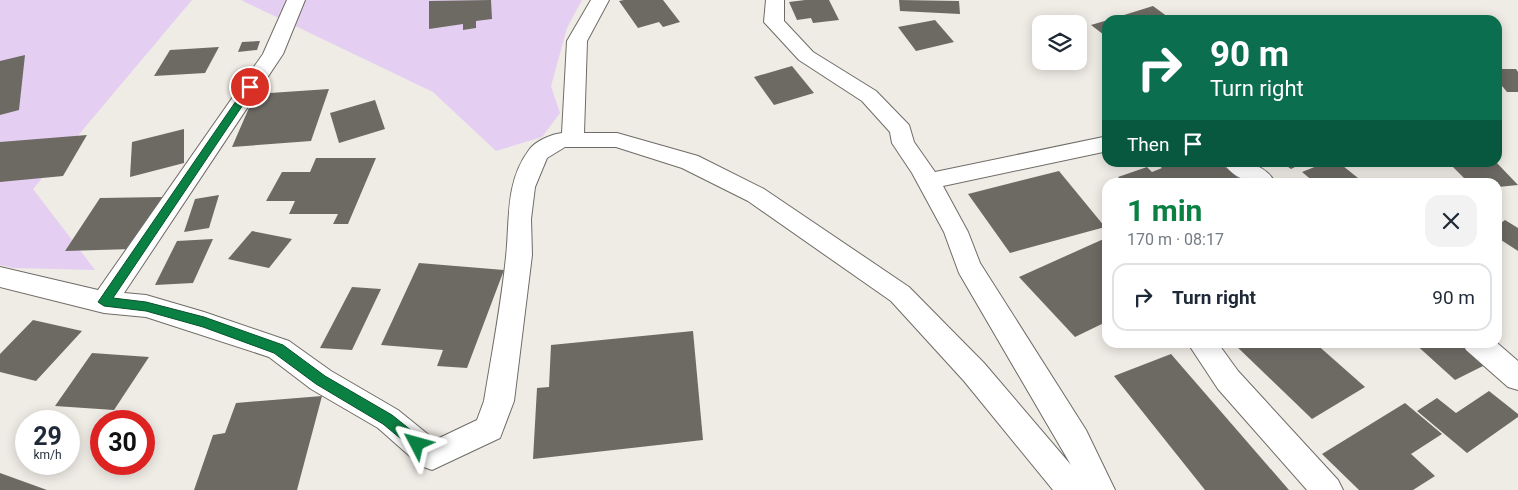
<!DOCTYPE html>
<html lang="en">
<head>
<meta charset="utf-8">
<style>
  :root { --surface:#fff; --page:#f2f2f3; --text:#1f2937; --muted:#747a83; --line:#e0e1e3; --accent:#0b8043 }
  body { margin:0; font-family:Roboto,sans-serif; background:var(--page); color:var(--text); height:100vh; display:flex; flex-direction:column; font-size:19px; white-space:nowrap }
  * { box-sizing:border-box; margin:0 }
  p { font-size:16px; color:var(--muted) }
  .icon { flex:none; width:28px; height:28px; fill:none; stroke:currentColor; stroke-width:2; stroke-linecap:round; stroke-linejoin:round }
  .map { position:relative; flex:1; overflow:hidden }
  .drawer { position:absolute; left:1102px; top:178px; width:400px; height:170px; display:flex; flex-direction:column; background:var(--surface); border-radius:15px; box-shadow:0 2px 12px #0003 }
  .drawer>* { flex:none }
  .hud { position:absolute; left:1102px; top:15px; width:400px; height:152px; border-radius:15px; box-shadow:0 2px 12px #0003; background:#0b6e4f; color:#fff; overflow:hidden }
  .buttons { position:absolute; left:1032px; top:15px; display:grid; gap:10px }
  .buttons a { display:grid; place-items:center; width:55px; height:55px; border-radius:10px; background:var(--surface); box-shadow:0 2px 12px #0003; font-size:25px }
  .speed { position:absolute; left:15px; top:410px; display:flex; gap:10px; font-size:25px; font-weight:700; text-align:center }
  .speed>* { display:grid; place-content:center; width:65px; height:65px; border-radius:50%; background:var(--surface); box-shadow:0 2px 12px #0003; line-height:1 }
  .speed small { font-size:12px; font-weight:400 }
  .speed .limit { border:8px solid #d22; background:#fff; color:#111 }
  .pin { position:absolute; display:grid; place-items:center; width:42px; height:42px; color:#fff; margin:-21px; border:2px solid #fff; border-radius:50%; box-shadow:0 1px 5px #0007 }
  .me { position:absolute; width:55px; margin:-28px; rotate:309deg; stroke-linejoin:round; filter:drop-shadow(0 0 4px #0008) }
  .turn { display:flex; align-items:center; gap:18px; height:105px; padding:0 25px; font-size:22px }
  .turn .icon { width:65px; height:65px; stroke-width:2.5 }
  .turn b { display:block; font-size:35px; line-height:42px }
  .then { display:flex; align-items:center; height:48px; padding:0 25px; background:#0003; gap:10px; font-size:19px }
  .round { display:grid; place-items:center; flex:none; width:52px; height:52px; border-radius:15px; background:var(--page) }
  .overview { display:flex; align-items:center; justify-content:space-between; height:85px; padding:0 25px }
  h1 { font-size:30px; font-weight:700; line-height:38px; color:var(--accent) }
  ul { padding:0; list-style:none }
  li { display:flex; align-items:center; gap:15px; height:68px; margin:0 10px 8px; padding:0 15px; border:2px solid var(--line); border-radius:15px }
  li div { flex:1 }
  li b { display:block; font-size:19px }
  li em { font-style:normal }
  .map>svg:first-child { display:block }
  .green { fill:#e4cff2 }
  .building { fill:#6d6a64 }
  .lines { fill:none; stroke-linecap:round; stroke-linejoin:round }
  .street-casing { stroke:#6f6c67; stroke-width:2 }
  .street { fill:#fff; fill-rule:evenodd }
  .route { fill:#0b8043; stroke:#07532c }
</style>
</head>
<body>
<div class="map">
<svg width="1518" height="490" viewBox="0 0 1518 490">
  <rect width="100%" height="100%" fill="#efebe5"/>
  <g class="green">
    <polygon points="0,0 192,0 33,189 95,270 13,268 0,265"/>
    <polygon points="241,0 582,0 567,28 551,86 560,113 542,137 496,151 433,92"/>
  </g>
  <g class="building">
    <polygon points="491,0 492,19 476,21 476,28 463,30 463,24 429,29 429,1"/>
    <polygon points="624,0 663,0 680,22 663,27 659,22 638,28 619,1"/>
    <polygon points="805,0 829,0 839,20 813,23 811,18 797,20 789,2"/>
    <polygon points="899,0 959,1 960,14 900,11"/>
    <polygon points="1153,6 1172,20 1108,20"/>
    <polygon points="935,20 954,42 916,51 898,27"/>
    <polygon points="1108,20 1108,38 1091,25"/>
    <polygon points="260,41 257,50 238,52 242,42"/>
    <polygon points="219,47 205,73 154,76 170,50"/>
    <polygon points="25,55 19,110 0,115 0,61"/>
    <polygon points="792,66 814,93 774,105 754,77"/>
    <polygon points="1498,69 1516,69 1518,72 1518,92 1507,92 1498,81"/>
    <polygon points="329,89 311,141 232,147 255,94"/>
    <polygon points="375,100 385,129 339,143 330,113"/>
    <polygon points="184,129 184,163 130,177 132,142"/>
    <polygon points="87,135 63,176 0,182 0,142"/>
    <polygon points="316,158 376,158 348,224 333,224 338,214 289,214 295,201 266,201 282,172 310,172"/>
    <polygon points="1155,162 1219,162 1243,182 1124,182 1118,177 1147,167 1152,172 1162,168"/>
    <polygon points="1281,162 1305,162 1291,169"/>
    <polygon points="1327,162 1338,162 1363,182 1314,182 1302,172"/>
    <polygon points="1448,162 1496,162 1518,185 1498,187 1498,182 1468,182"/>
    <polygon points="1059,171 1105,227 1010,253 968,194"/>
    <polygon points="219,195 209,228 184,232 195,199"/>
    <polygon points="163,197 132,249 65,251 100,198"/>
    <polygon points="1505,220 1518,228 1518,251 1498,238 1498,225"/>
    <polygon points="252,231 292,239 269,268 228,259"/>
    <polygon points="1108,237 1108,321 1075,337 1019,277"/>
    <polygon points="213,239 193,283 155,285 177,241"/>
    <polygon points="419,263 504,270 467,368 437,366 443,350 381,345"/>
    <polygon points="352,287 381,289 352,350 320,348"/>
    <polygon points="33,320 82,331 36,381 0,372 0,354"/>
    <polygon points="693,331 703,440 533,459 537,388 549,387 551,345"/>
    <polygon points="1232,342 1314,342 1365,387 1312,419"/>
    <polygon points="1413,342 1465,342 1489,363 1455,380"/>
    <polygon points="92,353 149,357 114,410 55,406"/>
    <polygon points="1171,354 1289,490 1205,490 1114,376"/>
    <polygon points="1489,391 1518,414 1518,417 1467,453 1417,411 1437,398 1456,413"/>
    <polygon points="322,396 297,490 194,490 213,435 225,433 236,403"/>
    <polygon points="1405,403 1442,434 1411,454 1435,476 1413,490 1359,490 1322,454"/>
    <polygon points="0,473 47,490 0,490"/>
  </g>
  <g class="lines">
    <defs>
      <g id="street">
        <path d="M 287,0 L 305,0 L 283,54 L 124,293 L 146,295 L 204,312 L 289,341 L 331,371 L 398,410 L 435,440 L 477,420 L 484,401 C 492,353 501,305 506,257 C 510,220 505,182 529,150 C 535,141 552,134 562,133 L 567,41 L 591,0 L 609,0 L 587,41 L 584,133 L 617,133 L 698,156 L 764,189 L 909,287 L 984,363 L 1071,465 L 959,273 L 944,232 L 912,173 L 892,143 L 890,132 L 862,101 L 799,60 L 764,22 L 766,0 L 784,0 L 784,21 L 813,52 L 876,91 L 909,125 L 914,142 L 935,172 L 1108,136 L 1108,151 L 943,186 L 968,232 L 980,263 L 1086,430 L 1115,490 L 1053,490 L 964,381 L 891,301 L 748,201 L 682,168 L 616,147 L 565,147 L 547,158 L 535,187 L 531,219 L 532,255 L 514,401 L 500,438 L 432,470 L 421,466 L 378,428 L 311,389 L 269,357 L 146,317 L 104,313 L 0,287 L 0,267 L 98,290 L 263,54 Z"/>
        <path d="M 1223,162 C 1243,162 1263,162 1275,182 C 1255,184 1234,181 1223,162 Z"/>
        <polygon points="1187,342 1217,342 1238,371 1338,480 1343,490 1307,490 1218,389"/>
        <polygon points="1462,342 1496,342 1518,361 1518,390 1508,387 1466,350"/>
      </g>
    </defs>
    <use href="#street" class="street-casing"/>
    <use href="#street" class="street"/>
  </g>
  <polygon class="route" points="250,84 255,87 113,298 146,302 204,317 283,345 325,376 392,415 422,439 424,444 422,448 417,450 412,448 383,424 316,384 274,353 203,327 146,311 104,306 98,302 247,85"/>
</svg>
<div class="buttons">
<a><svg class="icon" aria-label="layers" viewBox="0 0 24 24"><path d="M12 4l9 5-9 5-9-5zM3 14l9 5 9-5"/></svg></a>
</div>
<div class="speed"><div>29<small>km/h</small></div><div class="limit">30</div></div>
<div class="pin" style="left:250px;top:87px;background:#d93025"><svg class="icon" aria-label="arrive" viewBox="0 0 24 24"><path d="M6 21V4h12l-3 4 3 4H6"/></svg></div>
<svg class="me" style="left:417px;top:444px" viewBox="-20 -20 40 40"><path d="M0-17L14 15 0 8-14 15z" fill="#0b8043" stroke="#fff" stroke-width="4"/></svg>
<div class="hud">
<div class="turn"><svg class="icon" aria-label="right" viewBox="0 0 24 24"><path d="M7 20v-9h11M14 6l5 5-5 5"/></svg><div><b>90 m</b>Turn right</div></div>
<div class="then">Then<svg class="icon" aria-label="arrive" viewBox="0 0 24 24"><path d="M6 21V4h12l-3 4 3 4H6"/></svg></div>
</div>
<section class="drawer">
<div class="overview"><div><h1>1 min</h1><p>170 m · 08:17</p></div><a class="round"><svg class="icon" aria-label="close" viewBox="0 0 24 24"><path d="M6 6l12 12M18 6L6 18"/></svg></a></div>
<ul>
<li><svg class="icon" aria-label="right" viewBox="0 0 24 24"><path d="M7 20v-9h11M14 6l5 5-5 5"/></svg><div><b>Turn right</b></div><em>90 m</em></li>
</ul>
</section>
</div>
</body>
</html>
